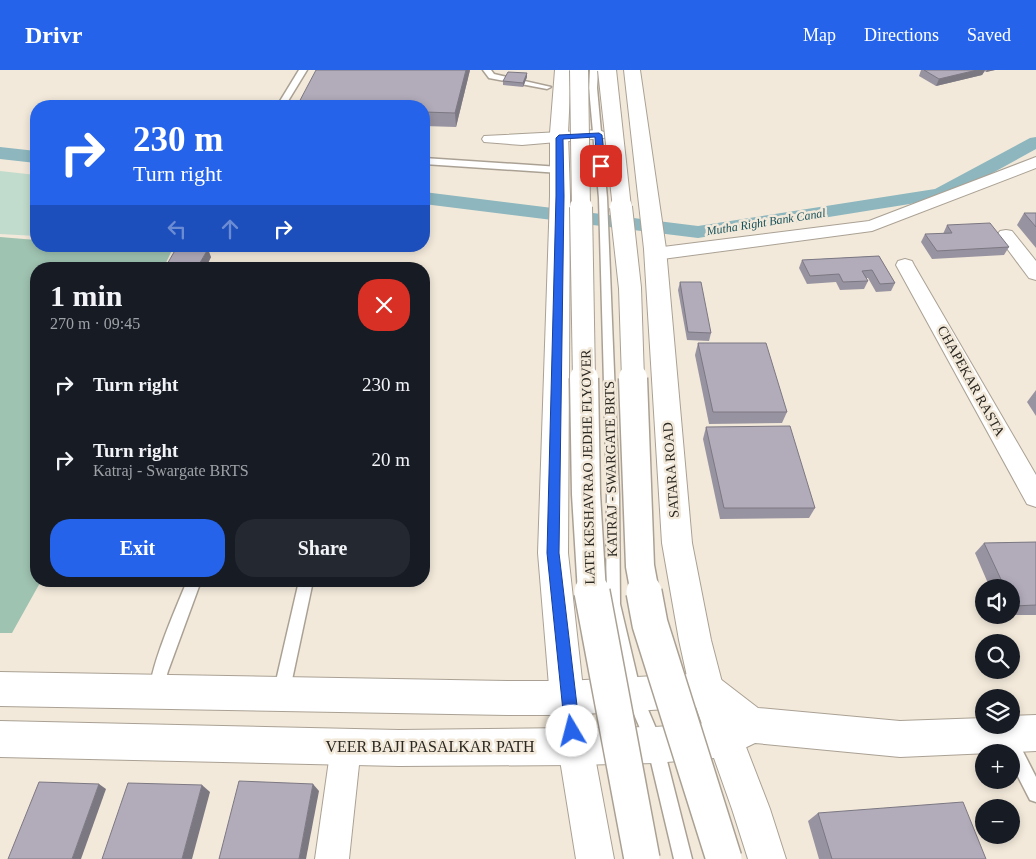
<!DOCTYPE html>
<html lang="en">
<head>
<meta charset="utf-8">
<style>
  :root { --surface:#171b24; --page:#242831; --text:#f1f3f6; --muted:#9ea1a6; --accent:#2563eb }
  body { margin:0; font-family:Georgia,serif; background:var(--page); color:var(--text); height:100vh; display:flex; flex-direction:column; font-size:19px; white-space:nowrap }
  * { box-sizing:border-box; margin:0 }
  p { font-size:16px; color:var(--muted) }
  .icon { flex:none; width:28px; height:28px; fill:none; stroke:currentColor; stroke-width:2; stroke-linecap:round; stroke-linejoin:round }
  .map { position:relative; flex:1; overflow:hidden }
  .panel { position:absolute; left:30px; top:192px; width:400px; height:325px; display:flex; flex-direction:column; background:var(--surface); border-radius:20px; box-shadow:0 2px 8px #0003 }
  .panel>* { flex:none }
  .banner { position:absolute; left:30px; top:30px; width:400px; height:152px; border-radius:20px; box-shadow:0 2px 8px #0003; background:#2563eb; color:#fff; overflow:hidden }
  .controls { position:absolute; left:975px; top:509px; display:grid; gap:10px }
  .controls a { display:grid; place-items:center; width:45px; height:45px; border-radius:50%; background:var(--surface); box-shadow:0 2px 8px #0003; font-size:25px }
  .pin { position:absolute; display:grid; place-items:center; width:42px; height:42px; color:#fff; margin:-21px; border-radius:10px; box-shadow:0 2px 8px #0006 }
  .me { position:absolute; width:55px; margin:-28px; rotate:352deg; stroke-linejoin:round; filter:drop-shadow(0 0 4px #0008) }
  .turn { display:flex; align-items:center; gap:18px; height:105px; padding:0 20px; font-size:22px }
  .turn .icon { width:65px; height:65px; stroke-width:2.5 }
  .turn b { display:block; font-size:35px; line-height:42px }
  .lanes { display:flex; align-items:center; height:48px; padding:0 20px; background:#0003; justify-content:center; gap:25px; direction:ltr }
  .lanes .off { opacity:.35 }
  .round { display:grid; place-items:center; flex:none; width:52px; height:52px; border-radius:20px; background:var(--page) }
  .overview { display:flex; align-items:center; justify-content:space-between; height:85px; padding:0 20px }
  h1 { font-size:30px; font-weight:800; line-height:38px }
  .action { display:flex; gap:10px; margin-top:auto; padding:10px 20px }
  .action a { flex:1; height:58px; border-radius:20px; background:var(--accent); color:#fff; font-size:20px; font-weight:800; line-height:58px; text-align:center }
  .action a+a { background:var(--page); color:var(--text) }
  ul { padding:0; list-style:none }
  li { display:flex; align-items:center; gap:15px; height:75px; padding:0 20px }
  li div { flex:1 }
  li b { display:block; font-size:19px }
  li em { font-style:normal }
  header { display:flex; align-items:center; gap:30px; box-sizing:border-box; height:70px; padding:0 25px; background:var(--accent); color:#fff }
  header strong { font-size:24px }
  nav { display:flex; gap:28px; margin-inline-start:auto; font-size:18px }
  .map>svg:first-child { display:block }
  .green { fill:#c1dbcd }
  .forest { fill:#9fc3b1 }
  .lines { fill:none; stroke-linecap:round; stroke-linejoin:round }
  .canal { fill:#8db6be; fill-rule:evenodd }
  .lane-casing { stroke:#aaa194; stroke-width:3 }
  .street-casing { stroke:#aaa194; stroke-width:2 }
  .secondary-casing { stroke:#aaa194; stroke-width:2 }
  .highway-casing { stroke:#aaa194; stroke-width:2 }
  .lane { fill:#fff; fill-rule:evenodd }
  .street { fill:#fff; fill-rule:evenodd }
  .secondary { fill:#fff; fill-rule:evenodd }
  .highway { fill:#fff; fill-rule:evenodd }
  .highway-bridge-far3-casing { stroke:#aaa194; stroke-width:20; stroke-linecap:butt }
  .highway-bridge-far2-casing { stroke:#aaa194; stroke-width:24; stroke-linecap:butt }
  .highway-bridge-far1-casing { stroke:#aaa194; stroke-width:31; stroke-linecap:butt }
  .highway-bridge-casing { stroke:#aaa194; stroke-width:38; stroke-linecap:butt }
  .highway-bridge-far3 { stroke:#fff; stroke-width:18 }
  .highway-bridge-far2 { stroke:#fff; stroke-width:22 }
  .highway-bridge-far1 { stroke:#fff; stroke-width:28 }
  .highway-bridge { stroke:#fff; stroke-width:35 }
  .wall { fill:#9893a0 }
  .shaded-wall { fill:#7c7882 }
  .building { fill:#b1abba; stroke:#7c7882 }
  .route { fill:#2563eb; stroke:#184099 }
  .labels { text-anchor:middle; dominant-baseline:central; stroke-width:5; stroke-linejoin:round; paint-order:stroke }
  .far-water-label { font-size:12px; font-style:italic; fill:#155059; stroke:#f2e9da }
  .street-label { font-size:14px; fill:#2a2721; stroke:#f2e9da }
  .near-street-label { font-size:16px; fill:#2a2721; stroke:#f2e9da }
</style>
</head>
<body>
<header>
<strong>Drivr</strong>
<nav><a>Map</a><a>Directions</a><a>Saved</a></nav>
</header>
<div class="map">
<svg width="1036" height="789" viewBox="0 0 1036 789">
  <rect width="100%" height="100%" fill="#f2e9da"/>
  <polygon class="green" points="0,101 36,105 36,166 0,164"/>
  <polygon class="forest" points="0,167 36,170 36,176 173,178 163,199 36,199 36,511 41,511 12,563 0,563"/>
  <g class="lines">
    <g class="canal">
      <polygon points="1036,67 1036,79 947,128 698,168 424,134 424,122 698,156 935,119 1030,68"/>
      <polygon points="0,77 36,81 36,93 0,89"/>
    </g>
    <defs>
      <g id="lane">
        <polygon points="299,0 307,0 285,36 277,36"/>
        <polygon points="483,0 491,0 494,4 551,17 547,19 489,8"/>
        <polygon points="590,0 598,0 597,18 607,128 619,425 620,534 641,623 663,675 692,789 674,789 647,675 625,623 606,534 607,425 599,128 589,18"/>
        <polygon points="424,88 560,97 564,100 560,103 424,94"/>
        <path d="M 187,511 L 201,511 L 168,601 L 161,625 L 156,628 L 151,625 C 144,610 179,531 187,511 Z"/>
        <polygon points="299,511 313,511 289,624 286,629 281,632 276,629 273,624"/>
        <polygon points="1007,660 1013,662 1036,707 1036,732 1030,730 1011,693 1011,682 1006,682 999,668 1001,662"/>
      </g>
      <g id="street">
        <polygon points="599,60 604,62 607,65 604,68 522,75 484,72 482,69 484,66"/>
        <polygon points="1036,87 1036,98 872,161 655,190 648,188 646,184 648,180 655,178 869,151"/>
        <polygon points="1006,160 1012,161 1036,191 1036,210 1029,208 997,165 1000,161"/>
        <polygon points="905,189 912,191 914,195 1036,405 1036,437 1027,434 896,195 898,191"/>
        <polygon points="346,661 357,665 361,676 349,789 315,789 331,676 335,665"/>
      </g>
      <polygon id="secondary" points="0,602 507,611 567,611 707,603 719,608 758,638 900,651 984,648 984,655 1011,655 1011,646 1036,645 1036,681 900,687 755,673 726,687 655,693 575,695 399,696 0,687 0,651 399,660 655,657 720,652 701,637 567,645 507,645 0,636"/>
      <g id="highway">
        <polygon points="555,0 571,0 568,63 570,126 568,483 584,628 614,789 576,789 550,628 538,483 550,126 550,63"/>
        <polygon points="624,0 640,0 666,179 692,473 711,570 724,620 770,739 786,789 748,789 732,739 690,620 679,570 662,473 644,179"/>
      </g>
    </defs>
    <use href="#lane" class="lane-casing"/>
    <use href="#street" class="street-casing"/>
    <use href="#secondary" class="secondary-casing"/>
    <use href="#highway" class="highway-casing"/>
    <use href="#lane" class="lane"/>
    <use href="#street" class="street"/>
    <use href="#secondary" class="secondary"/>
    <use href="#highway" class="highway"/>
    <defs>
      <g id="highway-bridge-far3">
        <polyline points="579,0 581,138"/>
        <polyline points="607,0 622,138"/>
      </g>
      <g id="highway-bridge-far2">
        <polyline points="581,137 584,309"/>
        <polyline points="621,137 630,218 633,309"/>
      </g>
      <g id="highway-bridge-far1">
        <polyline points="584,308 586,424 592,523"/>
        <polyline points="633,308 640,496 645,523"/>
      </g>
      <g id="highway-bridge">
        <polyline points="592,522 642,789"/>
        <polyline points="644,522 650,554 724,789"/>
      </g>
    </defs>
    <use href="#highway-bridge-far3" class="highway-bridge-far3-casing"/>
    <use href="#highway-bridge-far2" class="highway-bridge-far2-casing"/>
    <use href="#highway-bridge-far1" class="highway-bridge-far1-casing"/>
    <use href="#highway-bridge" class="highway-bridge-casing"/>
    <use href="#highway-bridge-far3" class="highway-bridge-far3"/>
    <use href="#highway-bridge-far2" class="highway-bridge-far2"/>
    <use href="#highway-bridge-far1" class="highway-bridge-far1"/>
    <use href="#highway-bridge" class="highway-bridge"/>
  </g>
  <g class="wall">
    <polygon points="470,0 456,57 424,56 424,36"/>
    <polygon points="921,0 995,0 986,2 985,1 982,5 936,16 919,6"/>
    <polygon points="527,3 527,7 523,17 503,15 503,11"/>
    <polygon points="1024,143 1036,143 1036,178 1017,155"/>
    <polygon points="947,155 1009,177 1004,185 932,189 921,172 925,164 943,164"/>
    <polygon points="879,186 895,213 891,221 876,222 868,208 866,208 868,211 864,219 840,220 836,212 807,214 799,198 802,190"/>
    <polygon points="211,187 205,199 167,199 166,196"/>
    <polygon points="680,212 711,263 709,271 687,270 678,220"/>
    <polygon points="698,273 787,342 782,353 709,354 695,285"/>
    <polygon points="1036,320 1036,346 1027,332"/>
    <polygon points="706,357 815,438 809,448 720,449 703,369"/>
    <polygon points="1036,472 1036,545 1003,545 1011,545 1011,518 990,518 975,483 984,473"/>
    <polygon points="818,743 986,789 819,789 808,751"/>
  </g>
  <g class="shaded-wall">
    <polygon points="466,0 470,0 456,57 455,43"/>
    <polygon points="977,0 985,0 982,5 936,16 939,9"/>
    <polygon points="987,0 995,0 986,2"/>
    <polygon points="527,3 527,7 523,17 523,13"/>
    <polygon points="208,179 211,187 205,199 198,199 197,198"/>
    <polygon points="99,714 106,719 81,789 72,789"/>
    <polygon points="313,714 319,721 306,789 299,789"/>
    <polygon points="202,715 210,722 192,789 182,789"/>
  </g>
  <g class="building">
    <polygon points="316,0 466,0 455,43 424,42 424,36 297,36"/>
    <polygon points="924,0 977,0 939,9"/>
    <polygon points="508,2 527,3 523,13 503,11"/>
    <polygon points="1024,143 1036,143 1036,157"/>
    <polygon points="990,153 1009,177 937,181 925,164 952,163 947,155"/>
    <polygon points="177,177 208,179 197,198 166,196"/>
    <polygon points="879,186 895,213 880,214 872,200 862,201 868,211 843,212 839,204 810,206 802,190"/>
    <polygon points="680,212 701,212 711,263 688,262"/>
    <polygon points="698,273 766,273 787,342 713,342"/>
    <polygon points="790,356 815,438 724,438 706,357"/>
    <polygon points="1036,472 1036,535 1014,536 1011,530 1011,518 1005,518 984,473"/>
    <polygon points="239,711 313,714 299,789 219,789"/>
    <polygon points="39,712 99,714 72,789 8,789"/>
    <polygon points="128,713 202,715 182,789 102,789"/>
    <polygon points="963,732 986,789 832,789 818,743"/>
  </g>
  <polygon class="route" points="599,63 602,65 605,96 601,99 597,96 595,67 563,69 564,126 559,483 580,661 577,666 572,668 567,666 565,661 547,483 556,126 556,68 559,65"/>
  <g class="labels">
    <g class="far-water-label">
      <text transform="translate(766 152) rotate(-9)">Mutha Right Bank Canal</text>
    </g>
    <g class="street-label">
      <text transform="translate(971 311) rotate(61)">CHAPEKAR RASTA</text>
      <text transform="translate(588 397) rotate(-91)">LATE KESHAVRAO JEDHE FLYOVER</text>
      <text transform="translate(611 399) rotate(-91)">KATRAJ - SWARGATE BRTS</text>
      <text transform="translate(671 400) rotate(-94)">SATARA ROAD</text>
    </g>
    <g class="near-street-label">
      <text x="430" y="676">VEER BAJI PASALKAR PATH</text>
    </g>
  </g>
</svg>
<div class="controls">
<a><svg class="icon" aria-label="sound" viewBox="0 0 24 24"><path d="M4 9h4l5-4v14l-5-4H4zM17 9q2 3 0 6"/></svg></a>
<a><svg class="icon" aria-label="search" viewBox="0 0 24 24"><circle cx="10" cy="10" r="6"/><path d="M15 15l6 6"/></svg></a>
<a><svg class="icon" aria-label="layers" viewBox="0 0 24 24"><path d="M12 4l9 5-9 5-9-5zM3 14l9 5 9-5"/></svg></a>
<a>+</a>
<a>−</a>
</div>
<div class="pin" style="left:601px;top:96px;background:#d93025"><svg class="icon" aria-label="arrive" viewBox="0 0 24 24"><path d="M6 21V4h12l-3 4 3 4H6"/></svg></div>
<svg class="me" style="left:572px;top:661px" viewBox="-20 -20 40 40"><circle r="19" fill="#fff"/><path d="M0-13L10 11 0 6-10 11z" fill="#2563eb"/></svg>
<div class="banner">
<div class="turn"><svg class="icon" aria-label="right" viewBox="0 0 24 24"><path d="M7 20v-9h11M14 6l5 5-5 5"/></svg><div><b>230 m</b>Turn right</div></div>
<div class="lanes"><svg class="icon off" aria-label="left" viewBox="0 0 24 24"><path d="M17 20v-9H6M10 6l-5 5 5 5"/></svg><svg class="icon off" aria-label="ahead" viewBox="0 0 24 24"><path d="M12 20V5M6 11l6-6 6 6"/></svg><svg class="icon" aria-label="right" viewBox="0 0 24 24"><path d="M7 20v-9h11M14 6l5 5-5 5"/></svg></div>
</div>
<section class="panel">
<div class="overview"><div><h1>1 min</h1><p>270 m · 09:45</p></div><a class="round" style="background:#d93025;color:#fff"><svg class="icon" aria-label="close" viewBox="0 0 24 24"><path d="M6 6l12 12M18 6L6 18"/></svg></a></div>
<ul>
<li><svg class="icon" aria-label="right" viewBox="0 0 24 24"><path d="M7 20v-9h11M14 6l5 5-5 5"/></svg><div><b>Turn right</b></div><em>230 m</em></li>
<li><svg class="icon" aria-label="right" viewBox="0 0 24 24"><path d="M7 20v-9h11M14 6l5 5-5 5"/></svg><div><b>Turn right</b><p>Katraj - Swargate BRTS</p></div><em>20 m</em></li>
</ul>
<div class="action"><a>Exit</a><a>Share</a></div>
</section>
</div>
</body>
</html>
